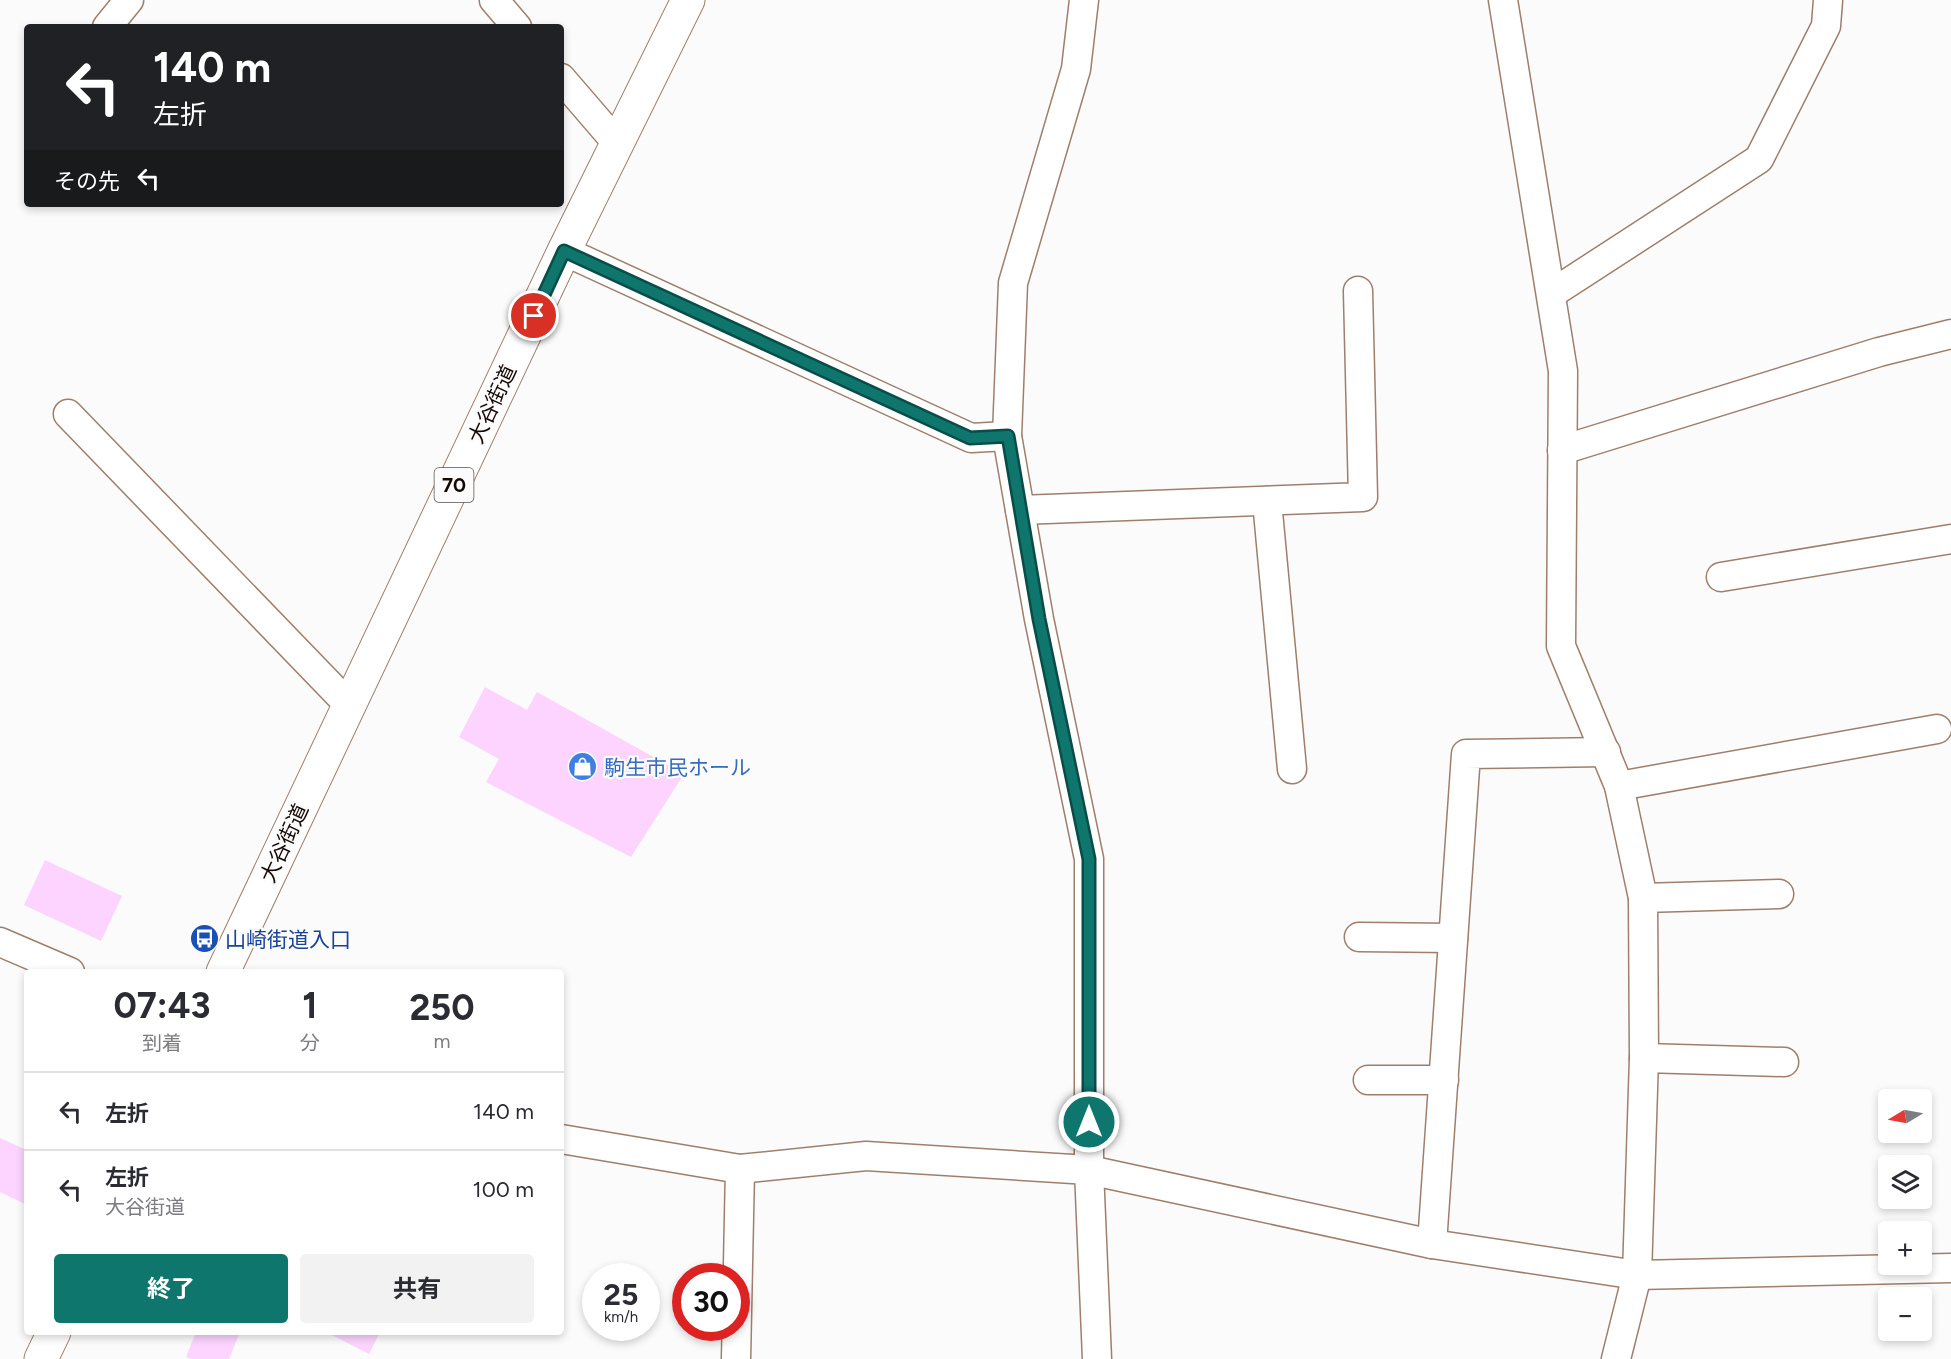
<!DOCTYPE html>
<html lang="ja">
<head>
<meta charset="utf-8">
<style>
  :root { --surface:#fff; --page:#f2f2f3; --text:#2b2b33; --muted:#7c7c81; --line:#e1e1e2; --accent:#0f766e }
  body { margin:0; font-family:Figtree,"Noto Sans JP",sans-serif; background:var(--page); color:var(--text); height:100vh; display:flex; flex-direction:column; font-size:22px; white-space:nowrap }
  * { box-sizing:border-box; margin:0 }
  p { font-size:20px; color:var(--muted) }
  .icon { flex:none; width:33px; height:33px; fill:none; stroke:currentColor; stroke-width:2; stroke-linecap:round; stroke-linejoin:round }
  .map { position:relative; flex:1; overflow:hidden }
  .drawer { position:absolute; left:24px; top:969px; width:540px; height:366px; display:flex; flex-direction:column; background:var(--surface); border-radius:6px; box-shadow:0 3px 9px #0003 }
  .drawer>* { flex:none }
  .hud { position:absolute; left:24px; top:24px; width:540px; height:183px; border-radius:6px; box-shadow:0 3px 9px #0003; background:#202124; color:#fff; overflow:hidden }
  .needle { width:39px; rotate:260deg }
  .fabs { position:absolute; left:1878px; top:1089px; display:grid; gap:12px }
  .fabs a { display:grid; place-items:center; width:54px; height:54px; border-radius:6px; background:var(--surface); box-shadow:0 3px 9px #0003; font-size:30px }
  .speed { position:absolute; left:582px; top:1263px; display:flex; gap:12px; font-size:30px; font-weight:700; text-align:center }
  .speed>* { display:grid; place-content:center; width:78px; height:78px; border-radius:50%; background:var(--surface); box-shadow:0 3px 9px #0003; line-height:1 }
  .speed small { font-size:15px; font-weight:400 }
  .speed .limit { border:9px solid #d22; background:#fff; color:#111 }
  .pin { position:absolute; display:grid; place-items:center; width:51px; height:51px; color:#fff; margin:-26px; border:3px solid #fff; border-radius:50%; box-shadow:0 2px 6px #0007 }
  .me { position:absolute; width:66px; margin:-33px; rotate:0deg; stroke-linejoin:round; filter:drop-shadow(0 0 4px #0008) }
  .turn { display:flex; align-items:center; gap:21px; height:126px; padding:0 30px; font-size:27px }
  .turn .icon { width:78px; height:78px; stroke-width:2.5 }
  .turn b { display:block; font-size:42px; line-height:51px }
  .then { display:flex; align-items:center; height:57px; padding:0 30px; background:#0003; gap:12px; font-size:22px }
  .eta { display:flex; justify-content:space-evenly; align-items:center; height:102px; text-align:center }
  .eta b { font-size:36px; font-weight:700; line-height:42px }
  .cta { display:flex; gap:12px; margin-top:auto; padding:12px 30px }
  .cta a { flex:1; height:69px; border-radius:6px; background:var(--accent); color:#fff; font-size:24px; font-weight:700; line-height:69px; text-align:center }
  .cta a+a { background:var(--page); color:var(--text) }
  ul { padding:0; list-style:none }
  li { display:flex; align-items:center; gap:18px; height:78px; padding:0 30px; border-top:2px solid var(--line) }
  li div { flex:1 }
  li b { display:block; font-size:22px }
  li em { font-style:normal }
  .map>svg:first-child { display:block }
  .building { fill:#fcd4ff }
  .lines { fill:none; stroke-linecap:round; stroke-linejoin:round }
  .street-casing { stroke:#9f7f6c; stroke-width:31 }
  .primary-casing { stroke:#9f7f6c; stroke-width:35 }
  .street { stroke:#fff; stroke-width:28 }
  .primary { stroke:#fff; stroke-width:33 }
  .route-casing { stroke:#0a4d48; stroke-width:15 }
  .route { stroke:#0f766e; stroke-width:10 }
  .labels { text-anchor:middle; dominant-baseline:central; stroke-width:4.5; stroke-linejoin:round; paint-order:stroke }
  .shield { fill:#fbfbfb; stroke:#59524d; stroke-width:1.5 }
  .shield-label { font-size:20px; font-weight:bold; fill:#140903 }
  .street-label { font-size:21px; fill:#140903; stroke:#fbfbfb }
  .shop-label { font-size:21px; fill:#366cbe; stroke:#fbfbfb; text-anchor:start }
  .transit-label { font-size:21px; fill:#164399; stroke:#fbfbfb; text-anchor:start }
</style>
</head>
<body>
<div class="map">
<svg width="1951" height="1359" viewBox="0 0 1951 1359">
  <rect width="100%" height="100%" fill="#fbfbfb"/>
  <g class="building">
    <polygon points="485,687 527,710 537,692 684,774 631,857 486,782 499,759 459,737"/>
    <polygon points="45,860 122,896 101,941 24,905"/>
    <polygon points="0,1138 27,1150 27,1205 0,1192"/>
    <polygon points="196,1332 240,1332 229,1359 191,1359 186,1357"/>
    <polygon points="326,1332 380,1332 369,1354"/>
  </g>
  <g class="lines">
    <defs>
      <g id="street">
        <polyline points="494,0 517,27"/>
        <polyline points="1084,0 1076,69 1013,283 1007,436 1039,619 1089,859 1089,1170 1097,1359"/>
        <polyline points="1503,0 1563,371 1561,646 1619,786 1643,898 1644,1058 1637,1275 1616,1359"/>
        <polyline points="107,27 129,0"/>
        <polyline points="561,78 617,143"/>
        <polyline points="564,251 971,438 1007,436"/>
        <polyline points="1551,294 1759,159 1826,26 1828,0"/>
        <polyline points="68,414 349,705"/>
        <polyline points="1562,450 1879,352 1951,334"/>
        <polyline points="1267,501 1292,769"/>
        <polyline points="1020,510 1363,497 1358,291"/>
        <polyline points="1721,577 1951,539"/>
        <polyline points="1619,786 1937,729"/>
        <polyline points="1643,898 1779,894"/>
        <polyline points="1359,937 1453,938"/>
        <polyline points="0,942 70,972"/>
        <polyline points="1644,1058 1784,1062"/>
        <polyline points="1368,1080 1444,1080"/>
        <polyline points="561,1139 740,1169 866,1156 1089,1170 1432,1244 1637,1275 1951,1268"/>
        <polyline points="1432,1244 1466,754 1606,752"/>
        <polyline points="736,1359 740,1169"/>
      </g>
      <g id="primary">
        <polyline points="223,972 564,251 688,0"/>
        <polyline points="41,1359 54,1332"/>
      </g>
    </defs>
    <use href="#street" class="street-casing"/>
    <use href="#primary" class="primary-casing"/>
    <use href="#street" class="street"/>
    <use href="#primary" class="primary"/>
  </g>
  <g class="lines">
    <defs>
      <polyline id="route" points="534,316 564,251 970,438 1008,436 1039,619 1089,859 1089,1122"/>
    </defs>
    <use href="#route" class="route-casing"/>
    <use href="#route" class="route"/>
  </g>
  <defs>
    <symbol id="shop-disc" viewBox="-11 -11 22 22"><circle r="9.5" fill="#3f7fe0" stroke="#fbfbfb"/><path d="M-5-2.5h2.3a2.7 3.5 0 0 1 5.4 0H5L5.5 6h-11ZM-1.5-2.5h3a1.5 2.3 0 0 0-3 0Z" fill="#fff"/></symbol>
    <symbol id="bus-disc" viewBox="-11 -11 22 22"><circle r="9.5" fill="#1a4fb4" stroke="#fbfbfb"/><path d="M-5-6H5V4H4V6H2V4H-2V6H-4V4H-5ZM-3.5-4V0h7V-4ZM-3.5 1.2v1.5H-2V1.2ZM2 1.2v1.5H3.5V1.2Z" fill="#fff"/></symbol>
  </defs>
  <g fill-rule="evenodd">
    <use href="#shop-disc" x="566" y="750" width="33" height="33"/>
    <use href="#bus-disc" x="188" y="922" width="33" height="33"/>
  </g>
  <g class="labels">
    <rect class="shield" x="434.5" y="468" width="39" height="34" rx="4.5"/>
    <g class="shield-label">
      <text x="454" y="485">70</text>
    </g>
    <g class="street-label">
      <text transform="translate(492 404) rotate(-65)">大谷街道</text>
      <text transform="translate(284 843) rotate(-65)">大谷街道</text>
    </g>
    <g class="shop-label">
      <text x="604" y="767">駒生市民ホール</text>
    </g>
    <g class="transit-label">
      <text x="225" y="939">山崎街道入口</text>
    </g>
  </g>
</svg>
<div class="fabs">
<a><svg class="needle" viewBox="-14 -14 28 28"><path d="M0-13l5 13h-10z" fill="#e53935"/><path d="M0 13l5-13h-10z" fill="#7c7c81"/></svg></a>
<a><svg class="icon" aria-label="layers" viewBox="0 0 24 24"><path d="M12 4l9 5-9 5-9-5zM3 14l9 5 9-5"/></svg></a>
<a>+</a>
<a>−</a>
</div>
<div class="speed"><div>25<small>km/h</small></div><div class="limit">30</div></div>
<div class="pin" style="left:534px;top:316px;background:#d93025"><svg class="icon" aria-label="arrive" viewBox="0 0 24 24"><path d="M6 21V4h12l-3 4 3 4H6"/></svg></div>
<svg class="me" style="left:1089px;top:1122px" viewBox="-20 -20 40 40"><circle r="17" fill="#0f766e" stroke="#fff" stroke-width="3"/><path d="M0-11L8 9 0 5-8 9z" fill="#fff"/></svg>
<div class="hud">
<div class="turn"><svg class="icon" aria-label="left" viewBox="0 0 24 24"><path d="M17 20v-9H6M10 6l-5 5 5 5"/></svg><div><b>140 m</b>左折</div></div>
<div class="then">その先<svg class="icon" aria-label="left" viewBox="0 0 24 24"><path d="M17 20v-9H6M10 6l-5 5 5 5"/></svg></div>
</div>
<section class="drawer">
<div class="eta">
<div><b>07:43</b><p>到着</p></div>
<div><b>1</b><p>分</p></div>
<div><b>250</b><p>m</p></div>
</div>
<ul>
<li><svg class="icon" aria-label="left" viewBox="0 0 24 24"><path d="M17 20v-9H6M10 6l-5 5 5 5"/></svg><div><b>左折</b></div><em>140 m</em></li>
<li><svg class="icon" aria-label="left" viewBox="0 0 24 24"><path d="M17 20v-9H6M10 6l-5 5 5 5"/></svg><div><b>左折</b><p>大谷街道</p></div><em>100 m</em></li>
</ul>
<div class="cta"><a>終了</a><a>共有</a></div>
</section>
</div>
</body>
</html>
